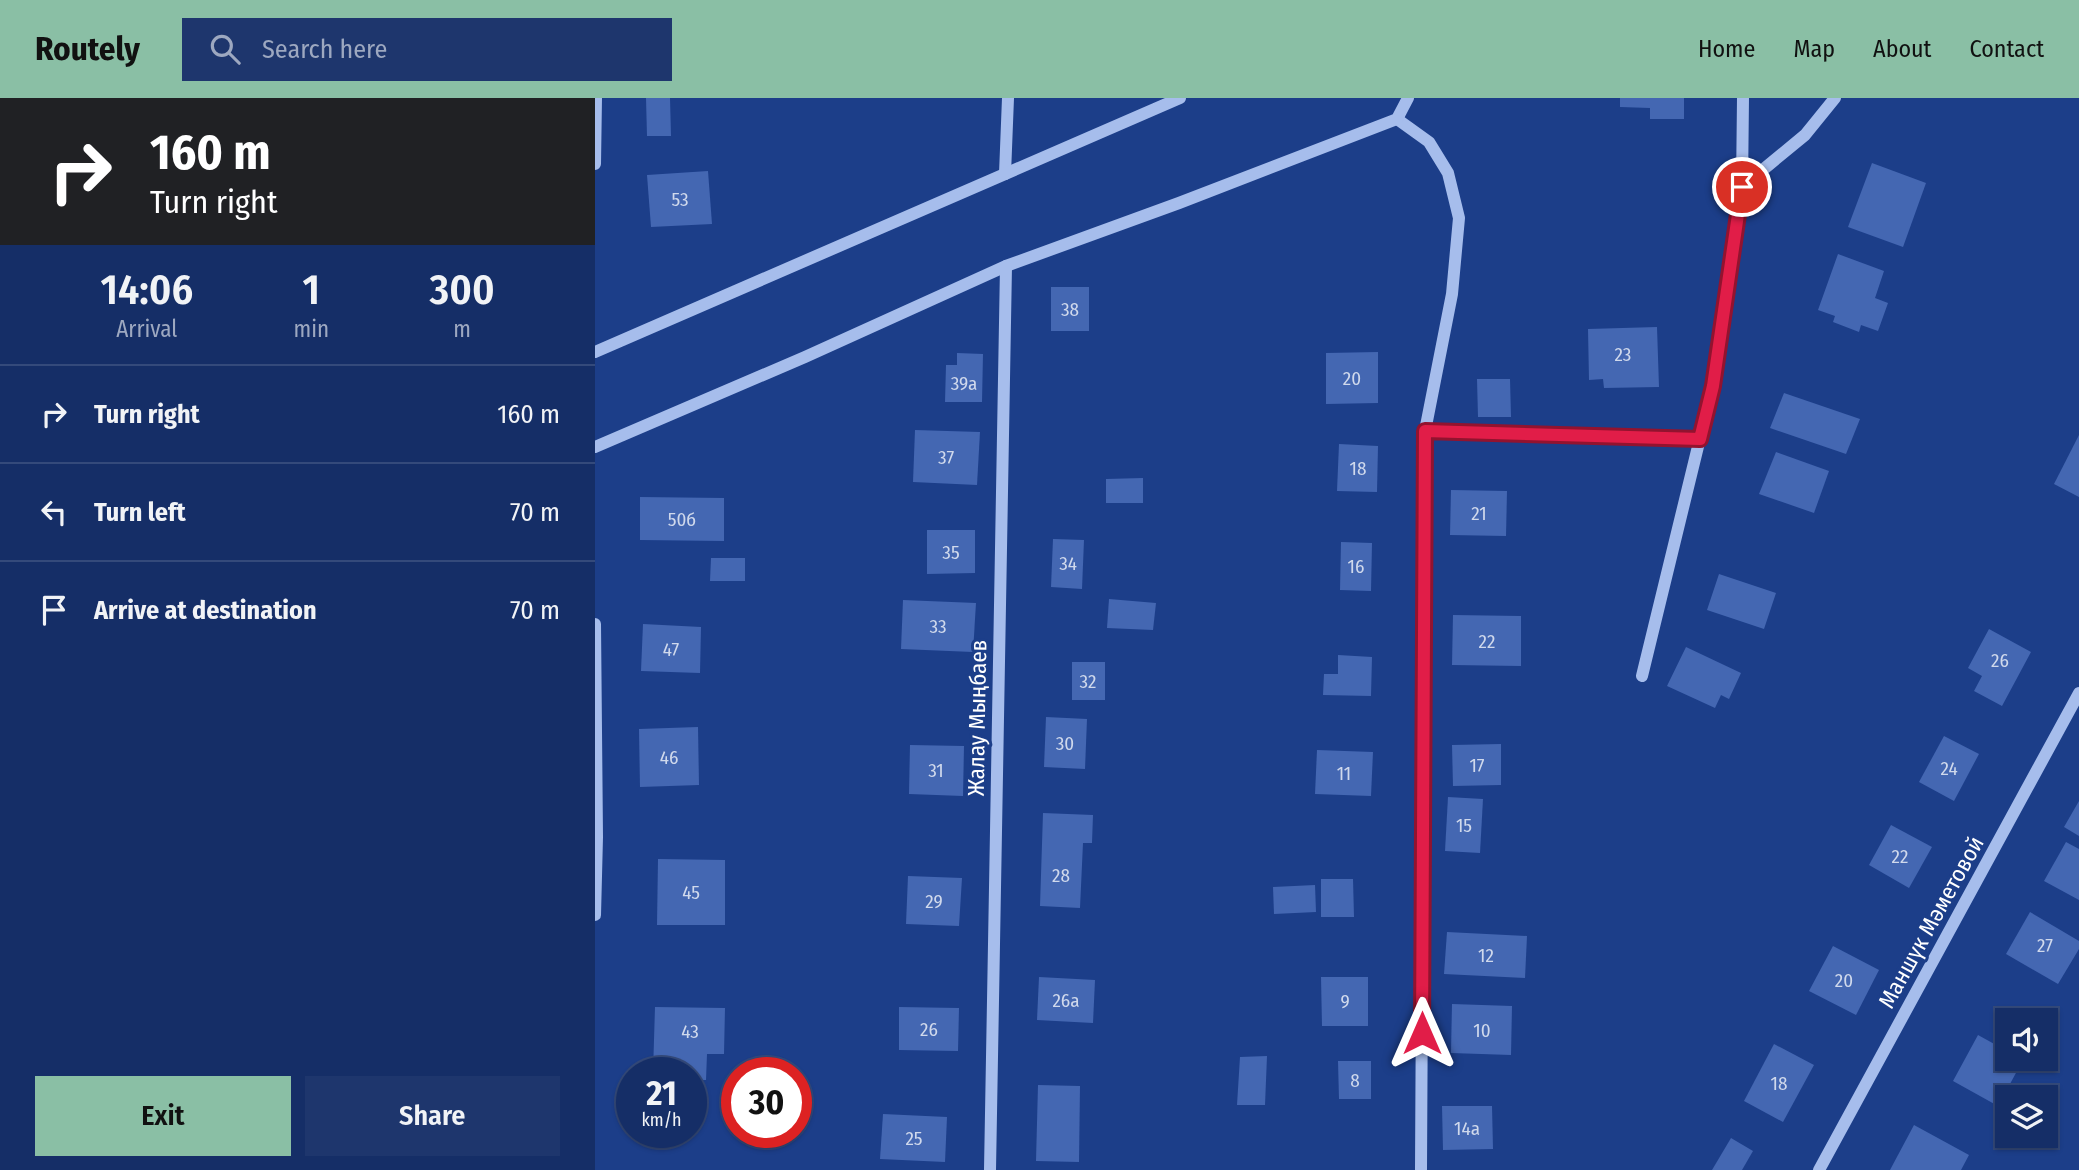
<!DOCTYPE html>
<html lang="en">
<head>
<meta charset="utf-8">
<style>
  :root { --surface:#152e67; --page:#1e366d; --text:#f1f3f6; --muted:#9da8c0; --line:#344a7b; --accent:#8abfa5 }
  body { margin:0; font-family:"Fira Sans Condensed",sans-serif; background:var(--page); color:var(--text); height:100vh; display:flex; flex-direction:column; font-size:26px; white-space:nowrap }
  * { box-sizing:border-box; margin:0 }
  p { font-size:23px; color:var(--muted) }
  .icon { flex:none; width:38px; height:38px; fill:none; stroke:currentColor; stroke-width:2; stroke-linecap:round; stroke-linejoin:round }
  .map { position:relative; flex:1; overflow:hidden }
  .sheet { display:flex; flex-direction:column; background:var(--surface); width:595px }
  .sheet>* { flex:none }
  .guide { background:#202124; color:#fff; overflow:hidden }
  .tools { position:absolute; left:1400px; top:910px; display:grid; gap:14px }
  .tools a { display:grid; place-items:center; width:63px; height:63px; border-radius:0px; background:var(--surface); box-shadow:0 2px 5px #0004,0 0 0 2px var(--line); font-size:35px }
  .speed { position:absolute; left:21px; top:959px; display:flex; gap:14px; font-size:35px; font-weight:700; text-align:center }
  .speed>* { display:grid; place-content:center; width:91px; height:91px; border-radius:50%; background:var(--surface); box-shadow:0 2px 5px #0004,0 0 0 2px var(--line); line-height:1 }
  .speed small { font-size:18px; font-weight:400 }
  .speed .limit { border:10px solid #d22; background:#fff; color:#111 }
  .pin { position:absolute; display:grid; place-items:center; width:60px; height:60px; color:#fff; margin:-30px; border:4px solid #fff; border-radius:50%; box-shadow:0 2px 7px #0007 }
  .me { position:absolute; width:77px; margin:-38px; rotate:0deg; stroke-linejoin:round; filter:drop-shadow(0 0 5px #0008) }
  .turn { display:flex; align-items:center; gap:24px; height:147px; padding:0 35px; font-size:32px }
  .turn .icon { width:91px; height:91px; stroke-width:2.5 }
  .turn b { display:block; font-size:49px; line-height:60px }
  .eta { display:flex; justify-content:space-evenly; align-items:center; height:119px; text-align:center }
  .eta b { font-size:42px; font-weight:600; line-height:49px }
  .action { display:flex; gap:14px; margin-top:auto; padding:14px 35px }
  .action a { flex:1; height:80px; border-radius:0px; background:var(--accent); color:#111; font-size:28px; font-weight:600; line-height:80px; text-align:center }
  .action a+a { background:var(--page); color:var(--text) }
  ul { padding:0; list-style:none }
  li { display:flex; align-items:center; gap:21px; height:98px; padding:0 35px; border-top:2px solid var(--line) }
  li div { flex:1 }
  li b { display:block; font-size:26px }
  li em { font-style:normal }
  header { display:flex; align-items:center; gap:42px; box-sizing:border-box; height:98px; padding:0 35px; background:var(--accent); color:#111 }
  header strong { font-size:33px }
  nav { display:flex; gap:38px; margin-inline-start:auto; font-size:24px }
  .search { width:490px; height:63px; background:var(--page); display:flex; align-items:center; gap:18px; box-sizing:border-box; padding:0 24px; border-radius:0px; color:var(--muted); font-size:26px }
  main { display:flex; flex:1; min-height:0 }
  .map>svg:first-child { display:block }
  .building { fill:#4467b2 }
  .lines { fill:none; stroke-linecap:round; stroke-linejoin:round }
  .minor { stroke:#a6bdec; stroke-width:12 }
  .route-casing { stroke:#92132f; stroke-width:18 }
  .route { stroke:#e11d48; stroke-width:12 }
  .labels { text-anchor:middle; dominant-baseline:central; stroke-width:6; stroke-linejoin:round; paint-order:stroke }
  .number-label { font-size:19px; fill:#d0d9ec }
  .street-label { font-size:23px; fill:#fff; stroke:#1c3e89 }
</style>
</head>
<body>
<header>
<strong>Routely</strong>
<div class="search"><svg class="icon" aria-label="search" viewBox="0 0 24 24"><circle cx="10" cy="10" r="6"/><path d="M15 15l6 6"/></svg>Search here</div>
<nav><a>Home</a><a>Map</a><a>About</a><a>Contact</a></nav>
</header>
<main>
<section class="sheet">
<div class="guide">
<div class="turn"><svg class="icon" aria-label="right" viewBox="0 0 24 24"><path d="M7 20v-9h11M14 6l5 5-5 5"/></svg><div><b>160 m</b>Turn right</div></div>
</div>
<div class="eta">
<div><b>14:06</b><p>Arrival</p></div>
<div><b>1</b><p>min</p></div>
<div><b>300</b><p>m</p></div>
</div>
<ul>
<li><svg class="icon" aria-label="right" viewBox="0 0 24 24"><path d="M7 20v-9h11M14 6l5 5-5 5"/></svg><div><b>Turn right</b></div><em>160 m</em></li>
<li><svg class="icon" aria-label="left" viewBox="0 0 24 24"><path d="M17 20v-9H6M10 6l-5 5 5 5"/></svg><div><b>Turn left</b></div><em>70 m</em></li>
<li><svg class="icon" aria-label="arrive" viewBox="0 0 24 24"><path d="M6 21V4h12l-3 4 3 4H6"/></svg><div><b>Arrive at destination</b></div><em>70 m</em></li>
</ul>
<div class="action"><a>Exit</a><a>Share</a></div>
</section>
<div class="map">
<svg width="1484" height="1072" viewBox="0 0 1484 1072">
  <rect width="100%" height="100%" fill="#1c3e89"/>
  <g class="building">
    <polygon points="51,0 75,0 76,38 52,38"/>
    <polygon points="1025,0 1089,0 1089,21 1055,21 1055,10 1025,9"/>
    <polygon points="1277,65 1331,85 1308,149 1253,129"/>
    <polygon points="113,73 117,126 56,129 52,77"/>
    <polygon points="1243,156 1289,173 1280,200 1293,205 1283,233 1266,227 1264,234 1238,224 1240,218 1223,212"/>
    <rect x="456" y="189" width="38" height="44"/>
    <polygon points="1062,229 1064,289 1009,290 1008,281 994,282 993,231"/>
    <polygon points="783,254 783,305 731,306 731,255"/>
    <polygon points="362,255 388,256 387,304 350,304 351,267 362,267"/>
    <polygon points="882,281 915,281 916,319 883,319"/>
    <polygon points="1189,295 1265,321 1251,356 1175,330"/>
    <polygon points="320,332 385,334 382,387 318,384"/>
    <polygon points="1484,337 1484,399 1459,386"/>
    <polygon points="744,346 783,348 782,394 742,393"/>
    <polygon points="1181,354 1234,373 1219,415 1164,396"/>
    <polygon points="548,380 548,405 511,405 511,381"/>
    <polygon points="856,392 912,393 911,438 855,437"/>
    <polygon points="45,399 129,400 129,443 45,442"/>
    <polygon points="332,432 380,432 380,475 332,476"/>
    <polygon points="458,441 489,442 487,491 456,489"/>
    <polygon points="746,444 777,445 776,493 745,492"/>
    <polygon points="116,460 150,460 150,483 115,483"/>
    <polygon points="1124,476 1181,495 1169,531 1112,512"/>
    <polygon points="514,501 561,505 558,532 512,530"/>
    <polygon points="308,502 381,505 378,554 306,551"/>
    <polygon points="858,517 926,518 926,568 857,567"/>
    <polygon points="48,526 106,529 105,575 46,573"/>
    <polygon points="1394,531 1436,554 1407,608 1379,593 1387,578 1373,570"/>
    <polygon points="1091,549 1146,575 1134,601 1126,597 1120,610 1072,588"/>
    <polygon points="743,557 777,559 776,598 728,597 729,576 743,576"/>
    <rect x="477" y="564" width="33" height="38"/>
    <polygon points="451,619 492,621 490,671 449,669"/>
    <polygon points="103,629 104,687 45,689 44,631"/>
    <polygon points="1349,638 1384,656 1359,703 1324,684"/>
    <polygon points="906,646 906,687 858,688 857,647"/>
    <polygon points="315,647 369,648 368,698 314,696"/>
    <polygon points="722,652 778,654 776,698 720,696"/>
    <polygon points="853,699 888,701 885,755 850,753"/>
    <polygon points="1484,703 1484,738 1469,729"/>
    <polygon points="448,715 498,717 497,745 488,745 485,810 445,808"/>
    <polygon points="1296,727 1337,749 1314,790 1274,767"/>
    <polygon points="1471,744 1484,751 1484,802 1449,783"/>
    <polygon points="63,761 130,762 130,827 62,827"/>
    <polygon points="313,778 367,780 364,828 311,826"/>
    <polygon points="726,781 758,781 759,819 726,819"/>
    <polygon points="720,787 721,814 679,816 678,789"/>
    <polygon points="1435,814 1484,843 1484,851 1463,886 1411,856"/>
    <polygon points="852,834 932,838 930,880 849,876"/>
    <polygon points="1238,848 1284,872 1261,917 1214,893"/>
    <polygon points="444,879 500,882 498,925 442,922"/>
    <polygon points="726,879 773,879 773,928 727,928"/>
    <polygon points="857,906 917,908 916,957 856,955"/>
    <polygon points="60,909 130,910 129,956 112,956 111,982 96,982 96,975 58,975"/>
    <polygon points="304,909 364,910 363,953 304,952"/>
    <polygon points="1383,937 1412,953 1412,961 1428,962 1403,1008 1358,983"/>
    <polygon points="1179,946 1219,967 1188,1024 1149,1003"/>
    <polygon points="672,958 670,1007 642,1007 645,959"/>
    <polygon points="743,963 776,963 776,1001 744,1001"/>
    <polygon points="443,987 485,988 484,1064 441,1063"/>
    <polygon points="847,1008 897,1008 898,1051 848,1052"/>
    <polygon points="288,1016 352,1019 350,1064 285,1061"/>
    <polygon points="1319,1027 1374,1057 1366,1072 1295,1072"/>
    <polygon points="1136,1040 1158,1053 1147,1072 1117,1072"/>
  </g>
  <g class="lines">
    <g class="minor">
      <polyline points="802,21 834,44 853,75 864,120 857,196 830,333 826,1072"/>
      <polyline points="0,66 1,0"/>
      <polyline points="410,76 413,0"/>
      <polyline points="1147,89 1210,37 1240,0"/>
      <polyline points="0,254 585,0"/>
      <polyline points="830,333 1105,341"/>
      <polyline points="0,349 210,259 411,168 584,105 802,21 813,0"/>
      <polyline points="0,526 2,739 0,817"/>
      <polyline points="1047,578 1118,287 1147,89 1148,0"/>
      <polyline points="395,1072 411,168"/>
      <polyline points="1224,1072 1484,595"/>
    </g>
  </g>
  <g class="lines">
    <defs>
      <polyline id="route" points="827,935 830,333 1105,341 1118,288 1147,89"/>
    </defs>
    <use href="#route" class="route-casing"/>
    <use href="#route" class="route"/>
  </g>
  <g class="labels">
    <g class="number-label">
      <text x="85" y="101">53</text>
      <text x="475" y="211">38</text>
      <text x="1028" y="256">23</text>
      <text x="757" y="280">20</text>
      <text x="369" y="285">39а</text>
      <text x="351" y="359">37</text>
      <text x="763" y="370">18</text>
      <text x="884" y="415">21</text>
      <text x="87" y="421">50б</text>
      <text x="356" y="454">35</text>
      <text x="473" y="465">34</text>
      <text x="761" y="468">16</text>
      <text x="343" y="528">33</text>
      <text x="892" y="543">22</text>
      <text x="76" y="551">47</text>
      <text x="1405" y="562">26</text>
      <text x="493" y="583">32</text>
      <text x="470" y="645">30</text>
      <text x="74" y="659">46</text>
      <text x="882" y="667">17</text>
      <text x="1354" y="670">24</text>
      <text x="341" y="672">31</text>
      <text x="749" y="675">11</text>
      <text x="869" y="727">15</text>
      <text x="1305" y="758">22</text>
      <text x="466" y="777">28</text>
      <text x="96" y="794">45</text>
      <text x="339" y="803">29</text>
      <text x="1450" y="847">27</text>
      <text x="891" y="857">12</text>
      <text x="1249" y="882">20</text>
      <text x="471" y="902">26а</text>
      <text x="750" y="903">9</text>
      <text x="334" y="931">26</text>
      <text x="887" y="932">10</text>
      <text x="95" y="933">43</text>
      <text x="760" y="982">8</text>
      <text x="1184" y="985">18</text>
      <text x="872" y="1030">14а</text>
      <text x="319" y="1040">25</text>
    </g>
    <g class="street-label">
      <text transform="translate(382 620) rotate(-89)">Жалау Мыңбаев</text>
      <text transform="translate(1336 824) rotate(-61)">Маншүк Мәметовой</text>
    </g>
  </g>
</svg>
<div class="tools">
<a><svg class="icon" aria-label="sound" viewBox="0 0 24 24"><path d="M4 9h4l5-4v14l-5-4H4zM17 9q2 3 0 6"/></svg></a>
<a><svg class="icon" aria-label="layers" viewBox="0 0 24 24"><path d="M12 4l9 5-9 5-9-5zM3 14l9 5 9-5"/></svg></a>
</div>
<div class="speed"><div>21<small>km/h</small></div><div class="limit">30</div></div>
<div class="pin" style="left:1147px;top:89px;background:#d93025"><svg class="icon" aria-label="arrive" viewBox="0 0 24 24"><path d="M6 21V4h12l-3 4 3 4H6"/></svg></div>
<svg class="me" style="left:827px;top:935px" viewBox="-20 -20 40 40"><path d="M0-17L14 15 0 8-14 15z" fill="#e11d48" stroke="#fff" stroke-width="4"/></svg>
</div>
</main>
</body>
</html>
